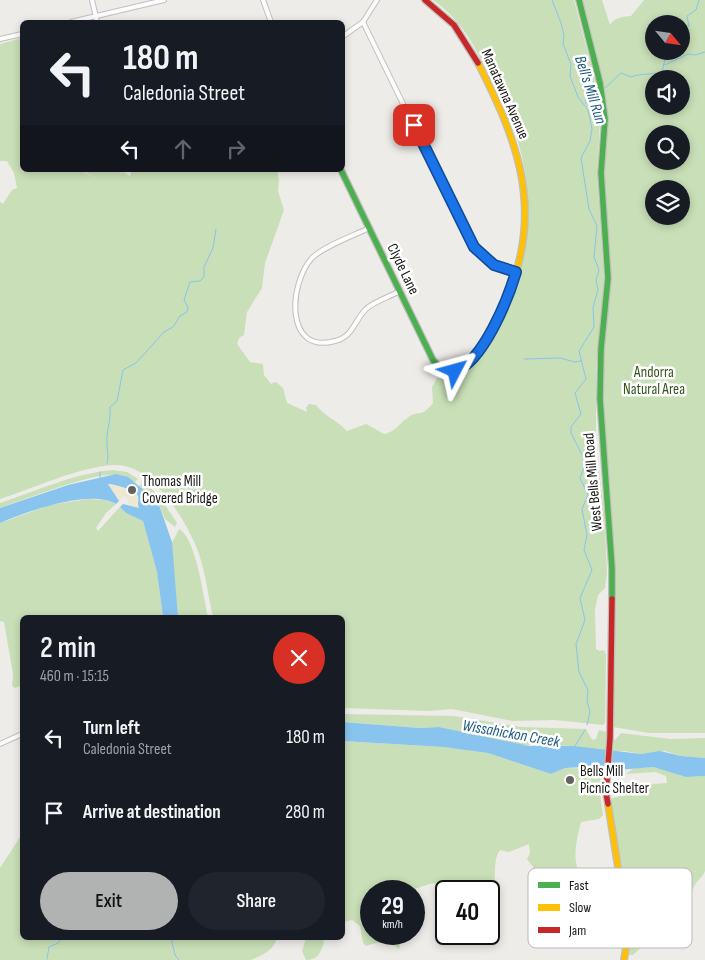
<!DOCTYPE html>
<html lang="en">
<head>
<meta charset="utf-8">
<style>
  :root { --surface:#171b24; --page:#20242c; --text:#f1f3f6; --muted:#9ea1a6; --accent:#b1b2b2 }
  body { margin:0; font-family:"Sofia Sans Condensed",sans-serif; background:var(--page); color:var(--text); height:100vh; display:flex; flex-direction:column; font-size:19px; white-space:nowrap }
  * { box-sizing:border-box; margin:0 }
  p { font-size:16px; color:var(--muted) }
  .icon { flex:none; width:28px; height:28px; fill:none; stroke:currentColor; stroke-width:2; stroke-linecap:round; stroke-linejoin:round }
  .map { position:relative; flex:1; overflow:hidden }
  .panel { position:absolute; left:20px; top:615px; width:325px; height:325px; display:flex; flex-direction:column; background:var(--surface); border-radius:8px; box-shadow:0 2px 8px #0003 }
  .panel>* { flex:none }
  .hud { position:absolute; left:20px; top:20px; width:325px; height:152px; border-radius:8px; box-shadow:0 2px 8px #0003; background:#171b24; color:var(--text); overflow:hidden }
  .needle { width:32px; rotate:119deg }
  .tools { position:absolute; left:645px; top:15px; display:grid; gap:10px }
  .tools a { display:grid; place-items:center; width:45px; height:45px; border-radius:50%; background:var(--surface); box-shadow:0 2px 8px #0003; font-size:25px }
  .speed { position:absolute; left:360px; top:880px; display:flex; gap:10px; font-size:25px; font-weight:700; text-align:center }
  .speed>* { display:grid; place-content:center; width:65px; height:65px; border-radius:50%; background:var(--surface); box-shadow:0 2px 8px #0003; line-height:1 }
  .speed small { font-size:12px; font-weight:400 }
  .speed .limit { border:2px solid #111; border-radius:8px; background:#fff; color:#111 }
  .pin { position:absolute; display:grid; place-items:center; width:42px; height:42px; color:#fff; margin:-21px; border-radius:10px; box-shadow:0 2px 8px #0006 }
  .me { position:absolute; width:55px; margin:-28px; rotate:51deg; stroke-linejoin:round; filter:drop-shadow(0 0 4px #0008) }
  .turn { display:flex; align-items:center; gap:18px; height:105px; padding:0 20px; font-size:22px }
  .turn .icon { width:65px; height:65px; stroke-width:2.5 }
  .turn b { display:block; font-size:35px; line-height:42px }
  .lanes { display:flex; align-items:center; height:48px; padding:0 20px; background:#0003; justify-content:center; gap:25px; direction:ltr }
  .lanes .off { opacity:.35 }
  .round { display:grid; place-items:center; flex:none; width:52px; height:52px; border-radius:26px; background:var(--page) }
  .head { display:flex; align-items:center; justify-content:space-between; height:85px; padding:0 20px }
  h1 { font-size:30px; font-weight:600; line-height:38px }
  .action { display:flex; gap:10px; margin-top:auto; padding:10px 20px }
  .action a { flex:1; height:58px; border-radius:30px; background:var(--accent); color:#111; font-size:20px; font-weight:600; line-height:58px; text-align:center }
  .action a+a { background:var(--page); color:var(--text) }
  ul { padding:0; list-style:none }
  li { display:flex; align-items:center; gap:15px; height:75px; padding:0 20px }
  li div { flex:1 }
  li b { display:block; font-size:19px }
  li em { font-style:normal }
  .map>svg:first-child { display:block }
  .green { fill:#c8dfb7; fill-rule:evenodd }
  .sand { fill:#ede8d1 }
  .water { fill:#89c4ee }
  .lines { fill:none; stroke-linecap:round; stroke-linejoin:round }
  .stream { stroke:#89c4ee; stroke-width:1 }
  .street-casing { stroke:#c0bfbd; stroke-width:6 }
  .fast-casing { stroke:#c0bfbd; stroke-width:8 }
  .slow-casing { stroke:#c0bfbd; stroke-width:8 }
  .jam-casing { stroke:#c0bfbd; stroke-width:8 }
  .street { stroke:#fcfcfc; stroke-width:4 }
  .fast { stroke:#4caf50; stroke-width:5.5 }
  .slow { stroke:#ffc107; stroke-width:5.5 }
  .jam { stroke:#c62828; stroke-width:5.5 }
  .route-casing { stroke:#114b97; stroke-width:12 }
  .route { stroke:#1a73e8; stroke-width:9 }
  .poi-dot { fill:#63625f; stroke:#fff; stroke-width:2 }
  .labels { text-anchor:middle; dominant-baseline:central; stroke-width:5; stroke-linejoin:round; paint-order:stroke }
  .street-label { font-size:15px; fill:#181715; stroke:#fff }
  .park-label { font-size:15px; fill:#34531c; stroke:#fff }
  .poi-label { font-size:15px; fill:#181715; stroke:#fff; text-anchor:start }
  .water-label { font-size:16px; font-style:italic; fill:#1c5982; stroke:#fff }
  .key { fill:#fff; stroke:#bab9b9; stroke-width:1 }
  .key-label { font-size:14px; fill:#181715 }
</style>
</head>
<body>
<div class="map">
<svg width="705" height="960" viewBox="0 0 705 960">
  <rect width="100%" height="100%" fill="#edece9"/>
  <g class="green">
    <path d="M 433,0 L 574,0 L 595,81 L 600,120 L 597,174 L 604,280 L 596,369 L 596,443 L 604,514 L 607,572 L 605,588 L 598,595 L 595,610 L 596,649 L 599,651 L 604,650 L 606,655 L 605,723 L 603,725 L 555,720 L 513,721 L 452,709 L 429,711 L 343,708 L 342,618 L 213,617 C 208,596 206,575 199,554 C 188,523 152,462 114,465 C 79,467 34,488 0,499 L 0,202 L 3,204 L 12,190 L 17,188 L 14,173 L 7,161 L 0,161 L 0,44 L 22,38 L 22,170 L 79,170 L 96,178 L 82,170 L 123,170 L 119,175 L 123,172 L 130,176 L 132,170 L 277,170 L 279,180 L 278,191 L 284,210 L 265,263 L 262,288 L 247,312 L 244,335 L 239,338 L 237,344 L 250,362 L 263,364 L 264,375 L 271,384 L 276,382 L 283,388 L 287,403 L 307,412 L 306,408 L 309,404 L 316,405 C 324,416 338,421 347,431 L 366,424 L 384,434 C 396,432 400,422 410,416 C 421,410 421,418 433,403 L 432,387 L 437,378 C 441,378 443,376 447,376 C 473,370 474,363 489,341 C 527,286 537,213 520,149 C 515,129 504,112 496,93 C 481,57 466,23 433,0 Z"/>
    <path d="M 581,0 L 602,0 L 610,25 C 615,17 622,17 631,16 L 644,0 L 705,0 L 705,733 L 649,733 L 613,727 L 614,553 L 603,419 L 602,369 L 610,280 L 604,181 L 607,112 L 600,73 ZM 654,24 L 681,24 L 681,51 L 654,51 ZM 654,79 L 681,79 L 681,106 L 654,106 ZM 654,134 L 681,134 L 681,161 L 654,161 ZM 654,189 L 681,189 L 681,216 L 654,216 Z"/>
    <path d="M 113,470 L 127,472 L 138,479 L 134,483 C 129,478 124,475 117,475 C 93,472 26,499 0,508 L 0,503 C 36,491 75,473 113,470 Z"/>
    <polygon points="144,482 159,496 177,523 175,527 165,519 158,502 139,486"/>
    <polygon points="88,499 105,500 116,504 106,513 96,528 98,531 120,507 126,513 143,521 157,572 163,617 22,618 22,685 15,688 12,686 13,674 4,622 0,621 0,523 50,505"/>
    <path d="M 179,529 C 197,540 203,597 208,617 L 178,617 L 171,545 Z"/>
    <polygon points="342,714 454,716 521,727 586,729 592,740 596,739 599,730 607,732 605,751 574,746 516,745 439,727 420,728 343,722"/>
    <polygon points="621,733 670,739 705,738 705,758 681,756 665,751 641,754 624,751 613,752 614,741"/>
    <path d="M 342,741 L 443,747 L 488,753 L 551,774 L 565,768 L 603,769 L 599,788 L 603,815 L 599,819 L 581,822 C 578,834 574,850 576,862 C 578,872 581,883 577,893 C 568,889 566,875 556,869 L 536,871 L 527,859 L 530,853 L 529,844 L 509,852 L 500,850 C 490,864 500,886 489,898 L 489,891 L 471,891 L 467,889 L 447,891 L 445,888 L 433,883 L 408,891 L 371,891 L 371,934 L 394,934 L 400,946 L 399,949 C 387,940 379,942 366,946 L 363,943 L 360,926 L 352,920 L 343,922 Z"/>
    <path d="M 653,767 L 686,777 L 705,776 L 705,871 C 703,876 699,879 696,883 C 689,895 688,909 674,916 L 674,929 L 650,939 L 633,955 L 629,955 L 630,943 L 636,918 L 636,908 L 624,876 L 609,799 L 646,790 L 652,784 L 667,783 L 666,776 L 655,772 L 626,774 L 634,768 Z"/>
    <path d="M 22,834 L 22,938 L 277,938 C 273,951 264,954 251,960 L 0,960 L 0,868 Z"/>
    <path d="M 306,938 L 322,938 L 324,942 C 321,953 317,960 306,960 L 302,951 Z"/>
  </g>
  <polygon class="sand" points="107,484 117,485 136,494 139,508 128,507 129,501 124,496 119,501"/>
  <g class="water">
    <path d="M 116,474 L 128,477 L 158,502 L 172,542 L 178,617 L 163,617 L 157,572 L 143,521 L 126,513 L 120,507 L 123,504 L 139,508 C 137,504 139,501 138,496 C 136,490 114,484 108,484 L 119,501 L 116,504 C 90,488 26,512 0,523 L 0,508 L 68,485 Z"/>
    <polygon points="342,722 420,728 439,727 529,746 574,746 641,754 660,751 681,756 705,758 705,776 686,777 653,767 617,770 584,767 565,768 551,774 488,753 443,747 343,741"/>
  </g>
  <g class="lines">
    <g class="stream">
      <polyline points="552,0 561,23 564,35 563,44 571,64 570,76 578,97 588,110 592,129 590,141 581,158 589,209 597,226 594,257 599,270 596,280 598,290 593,307 594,327 579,351 586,379 575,393 581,414 571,427 571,433 586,463 580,478 588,495 582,509 587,535 584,550 592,570 580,598 585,620 576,644 579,672 588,690 587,701 590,712 587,725"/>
      <polyline points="681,32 689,26 687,16 696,10 699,0"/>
      <polyline points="665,65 688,54 695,55 705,52"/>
      <path d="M 605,88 L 621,73 L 631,77 C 642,73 650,75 662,72 L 667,51"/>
      <polyline points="586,104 585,94 593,92"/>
      <polyline points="524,359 560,358 575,362 581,361"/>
      <path d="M 107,463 C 109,456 107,451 107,443 C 106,432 111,421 110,407 L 117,401 L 123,370 L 136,363 L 164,332 L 173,327 L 180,316 L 187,312 L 188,307 L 184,300 L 190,282 L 200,281 L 204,277 L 204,267 L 213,248 L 216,229"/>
      <polyline points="100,479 100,472"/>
      <polyline points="575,746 585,730"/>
      <polyline points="171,938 175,955 179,960"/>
      <polyline points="47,959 49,947 58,943 62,938"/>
    </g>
    <defs>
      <g id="street">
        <polyline points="92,0 97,22"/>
        <polyline points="263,0 271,22"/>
        <polyline points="71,22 164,0"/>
        <polyline points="363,22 471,243 490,263 516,272"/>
        <polyline points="342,37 363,22 377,0"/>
        <polyline points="0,39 22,34"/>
        <path d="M 369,228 C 353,236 324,246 312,258 C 289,283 284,355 335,341 C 353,337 354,321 366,309 C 375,301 389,297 400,291"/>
        <polyline points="0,744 22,734"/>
      </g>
      <g id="fast">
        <polyline points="579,0 600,83 605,119 601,173 608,278 601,349 600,399 612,568 612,599"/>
        <path d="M 341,170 L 433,360 C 467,404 506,303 514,279"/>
      </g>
      <g id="slow">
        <path d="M 478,63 C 514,134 541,198 514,279"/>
        <polyline points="608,804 618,867 632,911 624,960"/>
      </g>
      <g id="jam">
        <polyline points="425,0 454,25 478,63"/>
        <polyline points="608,804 606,793 610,738 612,599"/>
      </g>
    </defs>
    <use href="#street" class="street-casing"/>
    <use href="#fast" class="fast-casing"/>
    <use href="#slow" class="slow-casing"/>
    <use href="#jam" class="jam-casing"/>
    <use href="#street" class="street"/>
    <use href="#fast" class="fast"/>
    <use href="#slow" class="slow"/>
    <use href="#jam" class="jam"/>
  </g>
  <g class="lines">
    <defs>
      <path id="route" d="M 414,125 L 474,247 L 494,265 L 516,272 C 508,299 483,362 455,371"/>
    </defs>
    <use href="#route" class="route-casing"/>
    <use href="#route" class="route"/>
  </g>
  <g class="poi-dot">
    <circle cx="132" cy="490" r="5"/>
    <circle cx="570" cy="780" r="5"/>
  </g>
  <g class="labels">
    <g class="street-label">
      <text transform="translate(505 94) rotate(66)">Manatawna Avenue</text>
      <text transform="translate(403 269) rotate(64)">Clyde Lane</text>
      <text transform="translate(593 482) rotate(-95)">West Bells Mill Road</text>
    </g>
    <g class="park-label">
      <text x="654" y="372">Andorra<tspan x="654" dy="17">Natural Area</tspan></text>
    </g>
    <g class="poi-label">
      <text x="142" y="481">Thomas Mill<tspan x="142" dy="17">Covered Bridge</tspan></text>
      <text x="580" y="771">Bells Mill<tspan x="580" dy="17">Picnic Shelter</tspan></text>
    </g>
    <g class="water-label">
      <text transform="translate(590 90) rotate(72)">Bell's Mill Run</text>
      <text transform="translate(511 734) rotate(10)">Wissahickon Creek</text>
    </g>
  </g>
  <rect x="528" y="868" width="164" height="80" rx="8" class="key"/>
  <rect x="538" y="882" width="22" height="6" fill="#4caf50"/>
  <rect x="538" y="904" width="22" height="7" fill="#ffc107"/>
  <rect x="538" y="927" width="22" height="6" fill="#c62828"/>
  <g class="key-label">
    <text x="569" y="890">Fast</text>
    <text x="569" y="912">Slow</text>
    <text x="569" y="935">Jam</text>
  </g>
</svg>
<div class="tools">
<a><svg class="needle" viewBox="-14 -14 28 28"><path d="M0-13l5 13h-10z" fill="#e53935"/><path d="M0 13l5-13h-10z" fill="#9ea1a6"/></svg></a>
<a><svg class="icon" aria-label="sound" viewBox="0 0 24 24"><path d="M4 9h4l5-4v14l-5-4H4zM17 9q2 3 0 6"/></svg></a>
<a><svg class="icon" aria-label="search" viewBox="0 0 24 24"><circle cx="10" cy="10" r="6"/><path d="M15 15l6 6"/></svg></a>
<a><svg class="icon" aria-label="layers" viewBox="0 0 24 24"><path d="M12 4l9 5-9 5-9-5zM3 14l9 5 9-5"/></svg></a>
</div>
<div class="speed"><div>29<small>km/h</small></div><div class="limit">40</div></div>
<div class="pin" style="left:414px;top:125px;background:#d93025"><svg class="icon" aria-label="arrive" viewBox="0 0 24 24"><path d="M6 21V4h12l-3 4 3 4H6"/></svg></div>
<svg class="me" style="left:455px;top:371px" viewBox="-20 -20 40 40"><path d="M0-17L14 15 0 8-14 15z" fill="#1a73e8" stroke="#fff" stroke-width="4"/></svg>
<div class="hud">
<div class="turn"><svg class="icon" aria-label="left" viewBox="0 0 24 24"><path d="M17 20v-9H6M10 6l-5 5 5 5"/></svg><div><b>180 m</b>Caledonia Street</div></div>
<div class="lanes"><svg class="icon" aria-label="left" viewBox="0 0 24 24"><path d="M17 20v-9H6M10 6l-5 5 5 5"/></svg><svg class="icon off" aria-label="ahead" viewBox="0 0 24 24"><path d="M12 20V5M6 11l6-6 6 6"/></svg><svg class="icon off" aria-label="right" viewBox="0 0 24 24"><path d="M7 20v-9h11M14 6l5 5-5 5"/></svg></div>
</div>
<section class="panel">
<div class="head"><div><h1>2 min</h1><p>460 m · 15:15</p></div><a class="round" style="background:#d93025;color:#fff"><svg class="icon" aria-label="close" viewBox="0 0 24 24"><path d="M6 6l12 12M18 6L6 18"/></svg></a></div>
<ul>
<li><svg class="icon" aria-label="left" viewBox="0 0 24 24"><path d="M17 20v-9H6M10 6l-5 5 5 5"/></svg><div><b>Turn left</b><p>Caledonia Street</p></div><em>180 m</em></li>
<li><svg class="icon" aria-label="arrive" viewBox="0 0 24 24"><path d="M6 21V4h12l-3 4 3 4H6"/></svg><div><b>Arrive at destination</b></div><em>280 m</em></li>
</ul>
<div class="action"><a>Exit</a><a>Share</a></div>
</section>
</div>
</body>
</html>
